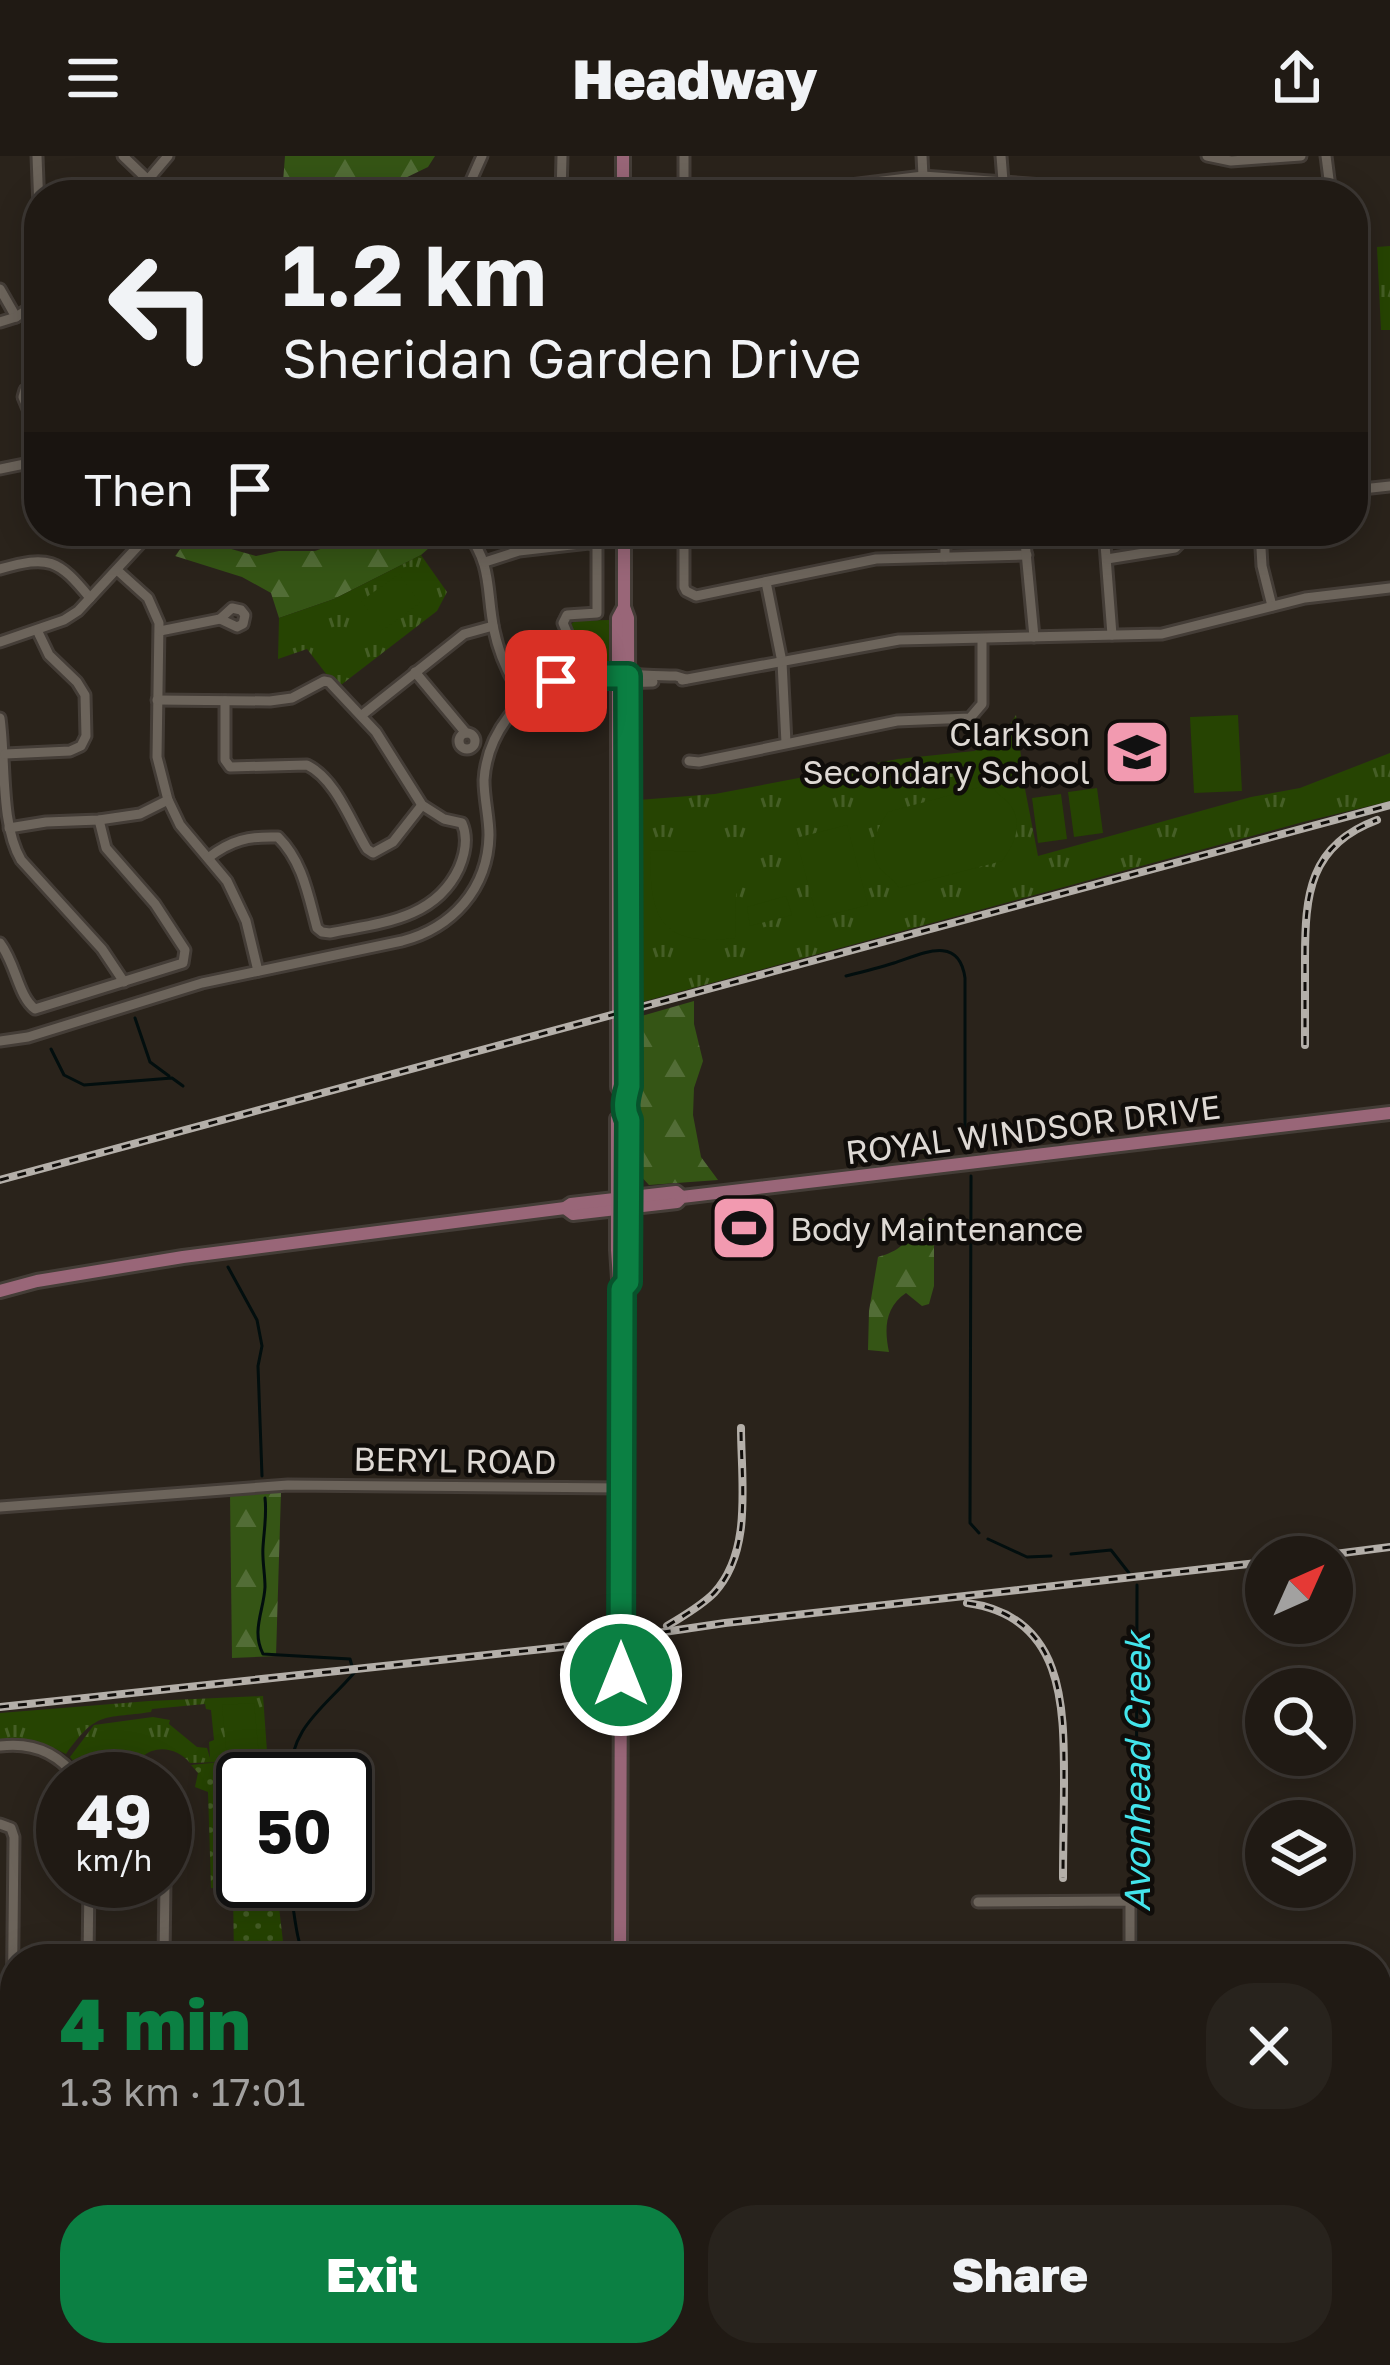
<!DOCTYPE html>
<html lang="en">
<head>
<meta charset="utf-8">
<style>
  :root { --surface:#201a14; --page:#28231d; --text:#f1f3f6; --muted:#a2a1a0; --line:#3d3834; --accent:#0b8043 }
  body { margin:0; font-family:"Golos Text",sans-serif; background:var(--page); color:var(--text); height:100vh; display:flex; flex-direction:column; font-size:45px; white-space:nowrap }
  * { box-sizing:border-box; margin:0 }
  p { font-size:39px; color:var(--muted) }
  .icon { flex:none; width:66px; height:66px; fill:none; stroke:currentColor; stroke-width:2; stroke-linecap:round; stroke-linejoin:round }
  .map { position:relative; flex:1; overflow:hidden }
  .side { position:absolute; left:0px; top:1788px; width:1392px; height:423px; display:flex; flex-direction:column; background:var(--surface); border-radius:48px 48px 0 0; box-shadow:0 6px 30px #0003,0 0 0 3px var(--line) }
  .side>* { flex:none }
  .guide { position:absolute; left:24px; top:24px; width:1344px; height:366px; border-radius:48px; box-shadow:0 6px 30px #0003,0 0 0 3px var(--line); background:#201a14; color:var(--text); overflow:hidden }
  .needle { width:78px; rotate:45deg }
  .buttons { position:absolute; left:1245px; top:1380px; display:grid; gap:24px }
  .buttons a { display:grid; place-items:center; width:108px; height:108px; border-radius:50%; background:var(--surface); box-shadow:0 6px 30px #0003,0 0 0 3px var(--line); font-size:60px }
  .speed { position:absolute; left:36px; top:1596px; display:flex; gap:24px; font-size:60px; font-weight:700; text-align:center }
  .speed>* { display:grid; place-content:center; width:156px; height:156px; border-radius:50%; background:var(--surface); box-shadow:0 6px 30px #0003,0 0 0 3px var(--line); line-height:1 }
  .speed small { font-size:30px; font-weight:400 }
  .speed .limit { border:6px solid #111; border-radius:18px; background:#fff; color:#111 }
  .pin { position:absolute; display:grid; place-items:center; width:102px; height:102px; color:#fff; margin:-51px; border-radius:24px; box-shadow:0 6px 18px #0006 }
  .me { position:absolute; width:132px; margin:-66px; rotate:0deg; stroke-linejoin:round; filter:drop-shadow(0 0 9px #0008) }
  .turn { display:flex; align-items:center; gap:42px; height:252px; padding:0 60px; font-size:54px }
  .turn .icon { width:156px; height:156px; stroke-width:2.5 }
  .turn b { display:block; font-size:84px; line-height:102px }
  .then { display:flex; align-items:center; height:114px; padding:0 60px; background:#0003; gap:24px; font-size:45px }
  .round { display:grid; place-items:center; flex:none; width:126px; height:126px; border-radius:48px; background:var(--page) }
  .head { display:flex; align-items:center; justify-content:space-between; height:204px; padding:0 60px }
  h1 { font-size:72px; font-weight:800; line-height:90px; color:var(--accent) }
  .button { display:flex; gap:24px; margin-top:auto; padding:24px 60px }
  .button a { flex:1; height:138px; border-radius:48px; background:var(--accent); color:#fff; font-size:48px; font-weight:800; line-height:138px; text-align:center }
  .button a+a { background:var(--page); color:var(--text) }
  header { display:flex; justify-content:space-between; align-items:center; height:156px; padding:0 60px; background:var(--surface); font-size:54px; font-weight:800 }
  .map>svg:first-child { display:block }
  .grass { fill:url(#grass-dots) }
  .forest { fill:url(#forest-firs) }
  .park { fill:url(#park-tufts) }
  .pitch { fill:#264402 }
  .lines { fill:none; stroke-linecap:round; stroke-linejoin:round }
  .stream { stroke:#020e0e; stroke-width:3 }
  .minor-casing { stroke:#443d37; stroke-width:15 }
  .major-casing { stroke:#443d37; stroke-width:18 }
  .minor { stroke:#6c645b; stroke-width:9 }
  .major { stroke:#996678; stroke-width:12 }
  .rail-casing { stroke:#b4afa9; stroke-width:8 }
  .rail { stroke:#100d0a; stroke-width:3; stroke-dasharray:9; stroke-linecap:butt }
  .route-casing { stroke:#07532c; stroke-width:30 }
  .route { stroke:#0b8043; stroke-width:21 }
  .labels { text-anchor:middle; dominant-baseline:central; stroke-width:9; stroke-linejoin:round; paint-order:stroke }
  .poi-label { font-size:33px; fill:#ded9d4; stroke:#100d0a; text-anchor:end }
  .street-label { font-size:33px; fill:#ded9d4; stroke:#100d0a }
  .water-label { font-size:36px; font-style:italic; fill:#43e4eb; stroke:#100d0a }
</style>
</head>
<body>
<header><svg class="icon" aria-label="menu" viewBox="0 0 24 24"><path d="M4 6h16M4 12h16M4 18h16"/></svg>Headway<svg class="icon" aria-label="share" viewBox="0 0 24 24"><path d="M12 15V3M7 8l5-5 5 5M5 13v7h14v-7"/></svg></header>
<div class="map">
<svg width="1390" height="2209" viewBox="0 0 1390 2209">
  <defs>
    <pattern id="grass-dots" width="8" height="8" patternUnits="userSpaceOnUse" patternTransform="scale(3)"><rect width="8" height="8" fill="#264402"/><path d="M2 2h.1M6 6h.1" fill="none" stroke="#455e26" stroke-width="1.8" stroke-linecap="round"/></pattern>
    <pattern id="forest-firs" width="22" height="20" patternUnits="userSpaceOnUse" patternTransform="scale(3)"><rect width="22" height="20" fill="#355515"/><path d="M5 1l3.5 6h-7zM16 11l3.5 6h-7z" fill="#526d36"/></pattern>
    <pattern id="park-tufts" width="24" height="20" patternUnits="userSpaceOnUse" patternTransform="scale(3)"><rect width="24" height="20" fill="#264402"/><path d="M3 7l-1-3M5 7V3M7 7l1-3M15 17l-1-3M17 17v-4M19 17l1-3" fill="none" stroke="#455e26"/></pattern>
  </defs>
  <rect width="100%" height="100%" fill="#2a231b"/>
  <polygon class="grass" points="221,1606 229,1674 243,1672 243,1725 276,1725 285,1803 234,1803 233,1734 211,1732 208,1636 195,1631 198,1617 191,1609"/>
  <g class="forest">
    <polygon points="285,0 435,0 428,11 397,26 380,39 282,39"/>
    <polygon points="352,375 399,375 429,392 421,399 334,443 279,462 271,437 242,421 175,400 189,381 256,400 279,395 315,395 337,387"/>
    <polygon points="694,845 694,868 703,905 694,932 693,959 701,1001 718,1024 649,1029 637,1016 638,861"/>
    <path d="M 934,1058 L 934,1130 L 929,1148 L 922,1150 L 906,1137 C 885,1151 884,1173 889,1196 L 868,1194 L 869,1155 L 878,1101 C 899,1095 907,1088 915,1067 Z"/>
    <polygon points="230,1336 281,1336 276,1500 232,1502"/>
    <polygon points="0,2166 15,2183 15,2196 105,2196 186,2204 198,2209 0,2209"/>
  </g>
  <g class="park">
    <polygon points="1390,90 1390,174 1381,174 1377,91"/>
    <polygon points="421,399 447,436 437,455 337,532 307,493 278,503 279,462 334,443"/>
    <polygon points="609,464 609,512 586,513 571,468 575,465"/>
    <polygon points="1016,559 1025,633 1038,700 1251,641 1300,632 1390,597 1390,645 1303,666 638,847 636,685 638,644 715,638 898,603 974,595 988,590 1006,575"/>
    <path d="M 263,1540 L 269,1623 L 243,1623 L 243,1672 L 228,1675 L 221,1606 L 190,1607 C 177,1592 156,1588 141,1602 L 106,1595 C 94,1602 95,1613 85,1619 L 70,1601 L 94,1569 L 153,1561 L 170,1564 L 169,1568 L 197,1591 L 207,1592 L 210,1602 L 209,1586 L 214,1584 L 211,1554 L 206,1553 L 205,1548 L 152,1553 L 151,1556 C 102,1563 97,1555 66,1598 C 44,1586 24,1581 0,1584 L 0,1557 L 149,1545 Z"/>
    <polygon points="0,1972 15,2007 15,2183 0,2166"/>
  </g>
  <g class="pitch">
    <polygon points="399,418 420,447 383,474 361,445"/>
    <polygon points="1238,559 1242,635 1194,637 1190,561"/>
    <polygon points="1024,604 1029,626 1000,632 996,610"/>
    <path d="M 991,628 C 996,638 1004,641 1011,650 C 1024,670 1013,690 1002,705 L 899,732 C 894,723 886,720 879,711 C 867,691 878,671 888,656 Z"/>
    <polygon points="1097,632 1103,677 1074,681 1068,636"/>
    <polygon points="1061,638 1067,683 1038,687 1032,642"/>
    <polygon points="847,669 868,749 817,762 796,682"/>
    <path d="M 704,690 L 736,690 L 743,697 L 743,730 L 736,738 L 735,782 C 659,791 650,762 650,694 L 697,696 Z"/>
    <polygon points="786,740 792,759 750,770 747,751"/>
    <polygon points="254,1547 259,1600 227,1603 222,1549"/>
    <polygon points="259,1607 260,1623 243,1623 243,1664 232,1665 227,1610"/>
  </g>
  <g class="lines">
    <g class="stream">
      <path d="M 846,820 C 862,816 878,812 894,807 C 922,798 959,778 965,822 L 965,981 L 968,990"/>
      <polyline points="135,862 150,906 169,920"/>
      <polyline points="51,893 64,919 84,929 172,922 183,930"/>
      <polyline points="971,1020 970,1367 979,1377"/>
      <polyline points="228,1111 257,1164 262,1190 258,1210 262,1320"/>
      <path d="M 265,1342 C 267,1359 264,1374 263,1391 C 262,1404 265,1417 265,1431 C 264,1454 251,1475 263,1498 L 350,1503 L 352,1510"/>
      <polyline points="988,1383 1027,1401 1051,1400"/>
      <polyline points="1071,1398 1111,1394 1129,1417"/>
      <path d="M 290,1623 C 289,1572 324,1552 354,1517"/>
      <path d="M 288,1725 C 295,1751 294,1778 305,1803"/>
      <polyline points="574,1803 577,1803"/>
      <polyline points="1136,1803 1137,1429"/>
      <polyline points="803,2196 807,2209"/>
      <polyline points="1259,2209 1272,2196"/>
    </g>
    <defs>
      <g id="minor">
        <polyline points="37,0 39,52"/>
        <polyline points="123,0 148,24"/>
        <polyline points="922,0 923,20"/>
        <polyline points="1001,0 1003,25"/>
        <polyline points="1207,0 1231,5 1301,0"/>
        <polyline points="1326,0 1331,39"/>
        <polyline points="135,39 168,0"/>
        <polyline points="455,39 469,29 482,0"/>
        <polyline points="561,39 562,0"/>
        <polyline points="684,39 684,0"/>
        <polyline points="770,39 923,20 1043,29 1048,32 1051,39"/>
        <polyline points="0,133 16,161"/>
        <polyline points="0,166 16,161 39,146"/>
        <polyline points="37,304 35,270 23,241 25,234 39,228"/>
        <polyline points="0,313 39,305"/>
        <polyline points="1353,334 1390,330"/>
        <path d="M 466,375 C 493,409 486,435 494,474 C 499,499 510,522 524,544"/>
        <polyline points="684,375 684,431 686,435 696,440 876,403 1027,399"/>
        <polyline points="1024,375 1034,481"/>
        <polyline points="1104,375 1112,479"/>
        <polyline points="1260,375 1262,410 1272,450"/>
        <polyline points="945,401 945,375"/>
        <polyline points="1107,403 1175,392 1182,385 1183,375"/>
        <polyline points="485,406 519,395 589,387 597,390 597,457 567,459 563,467 573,491 580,520"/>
        <path d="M 0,413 C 49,399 58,403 90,442"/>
        <polyline points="117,414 148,442 159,467 157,601 168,644 180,669 227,725 246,765 258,815"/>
        <polyline points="766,426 782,506 786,587"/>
        <polygon points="232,452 241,454 245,459 243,468 237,471 220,463"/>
        <polyline points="160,475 220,463"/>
        <polyline points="0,486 64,464 78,455 152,375"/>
        <polyline points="415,516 466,577"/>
        <polyline points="682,524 899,484 1162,478 1305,442 1390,432"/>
        <path d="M 157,544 L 270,545 L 292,542 L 324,525 L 329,526 L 376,576 L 422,649 L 444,663 L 462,667 C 468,681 465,698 459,712 C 435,764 379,767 330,777 L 322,776 L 317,772 C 308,739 303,706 278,681 C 249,680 231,684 208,702"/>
        <path d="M 524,544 C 541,542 555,531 572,528 C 598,523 626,527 653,526"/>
        <path d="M 225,545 L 225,604 L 230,611 L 307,609 C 336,623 351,667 367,693 L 373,697 L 393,686 L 422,649"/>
        <polyline points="362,559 464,478 493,470"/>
        <path d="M 0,562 C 6,605 0,668 21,704 L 102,793 L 124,826"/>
        <circle cx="467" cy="585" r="8"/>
        <polyline points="5,598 70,595 81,590 86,580 85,539 77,526 49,499 37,474"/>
        <polyline points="689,605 699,606 897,565 970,562 982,548 982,483"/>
        <polyline points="9,672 46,666 99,664 140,658 168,644"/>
        <path d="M 0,787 C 16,808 18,840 35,853 L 183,807 L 185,794 L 155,748 L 106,692 L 99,664"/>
        <path d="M 0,885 L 28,881 L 202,827 L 402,785 C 452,772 488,733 489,679 C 489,661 484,643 484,624 C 487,578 520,534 565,522 C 600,514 640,520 676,520 L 686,523"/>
        <polyline points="0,1351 288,1329 621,1332"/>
        <path d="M 0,1590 C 32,1586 58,1596 77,1623"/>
        <polyline points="0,1668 11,1672 14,1681 12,1876 8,1882 0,1883"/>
        <polyline points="165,1675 165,1708"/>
        <polyline points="978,1746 1130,1745 1130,1803"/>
        <polyline points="88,1803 89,1725"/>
        <polyline points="164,1803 165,1725"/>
        <polyline points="0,1960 15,1958"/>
        <polyline points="298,2196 389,2198 412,2209"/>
        <polyline points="1121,2209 1121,2196"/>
      </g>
      <g id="major">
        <polyline points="623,0 623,39"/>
        <polyline points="624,451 618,462 618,931 625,942"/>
        <polyline points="565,1052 573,1058 677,1046 682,1041 1390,957"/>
        <path d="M 622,1133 L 628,1126 L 629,964 C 623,953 625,941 629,930 L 628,462 L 624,451 L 624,375"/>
        <polyline points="0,1135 37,1125 183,1101 565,1052 571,1048 676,1036 682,1041"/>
        <polyline points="620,1803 622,1167 617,1094 617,963 626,958"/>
        <polyline points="618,2196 618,2209"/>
      </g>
    </defs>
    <use href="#minor" class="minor-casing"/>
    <use href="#major" class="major-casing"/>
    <use href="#minor" class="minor"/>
    <use href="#major" class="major"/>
    <defs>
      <g id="rail">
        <path d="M 1305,889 C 1305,861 1305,832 1305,803 C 1305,739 1309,689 1377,664"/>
        <polyline points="0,1024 1390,649"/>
        <polyline points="1311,1401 1390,1391"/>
        <path d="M 967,1447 C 1065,1460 1064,1551 1064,1627 C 1064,1658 1063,1690 1063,1722"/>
        <path d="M 667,1470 C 683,1460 700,1451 714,1437 C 753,1395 741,1325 741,1272"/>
        <polyline points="0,1551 562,1491 725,1467 1266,1406"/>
      </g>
    </defs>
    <use href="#rail" class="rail-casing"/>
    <use href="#rail" class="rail"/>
  </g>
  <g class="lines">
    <defs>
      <path id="route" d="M 556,525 L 580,520 L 628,520 L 629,930 C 626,941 623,953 629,964 L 628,1126 L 622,1133 L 621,1519"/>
    </defs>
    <use href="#route" class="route-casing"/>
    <use href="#route" class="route"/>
  </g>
  <defs>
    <symbol id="school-square" viewBox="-11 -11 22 22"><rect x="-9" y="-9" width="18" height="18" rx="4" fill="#f29ab0" stroke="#100d0a"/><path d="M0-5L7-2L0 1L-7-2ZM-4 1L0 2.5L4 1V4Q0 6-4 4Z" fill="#111"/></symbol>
    <symbol id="stadium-square" viewBox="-11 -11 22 22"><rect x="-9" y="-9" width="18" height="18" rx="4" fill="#f29ab0" stroke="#100d0a"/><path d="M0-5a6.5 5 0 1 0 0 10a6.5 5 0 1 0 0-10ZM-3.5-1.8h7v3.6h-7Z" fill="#111"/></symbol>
  </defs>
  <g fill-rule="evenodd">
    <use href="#school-square" x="1099" y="558" width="76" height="76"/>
    <use href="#stadium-square" x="706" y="1034" width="76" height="76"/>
  </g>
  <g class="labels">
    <g class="poi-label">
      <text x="1090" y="577">Clarkson<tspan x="1090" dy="38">Secondary School</tspan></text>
      <text x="790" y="1072" text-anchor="start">Body Maintenance</text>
    </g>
    <g class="street-label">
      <text transform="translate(1033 973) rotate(-7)">ROYAL WINDSOR DRIVE</text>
      <text transform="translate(455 1304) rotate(1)">BERYL ROAD</text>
    </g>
    <g class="water-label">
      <text transform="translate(1136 1616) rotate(-90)">Avonhead Creek</text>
    </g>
  </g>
</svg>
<div class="buttons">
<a><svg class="needle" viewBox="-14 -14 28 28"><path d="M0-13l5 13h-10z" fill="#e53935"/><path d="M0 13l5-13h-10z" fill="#a2a1a0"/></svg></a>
<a><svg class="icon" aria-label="search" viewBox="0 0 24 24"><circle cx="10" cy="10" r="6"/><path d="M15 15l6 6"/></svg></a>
<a><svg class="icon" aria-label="layers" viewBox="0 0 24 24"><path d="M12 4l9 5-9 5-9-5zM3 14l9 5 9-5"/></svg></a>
</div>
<div class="speed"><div>49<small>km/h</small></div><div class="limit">50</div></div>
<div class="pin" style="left:556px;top:525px;background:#d93025"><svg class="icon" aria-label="arrive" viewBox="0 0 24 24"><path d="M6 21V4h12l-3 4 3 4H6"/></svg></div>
<svg class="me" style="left:621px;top:1519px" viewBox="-20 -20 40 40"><circle r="17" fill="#0b8043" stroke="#fff" stroke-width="3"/><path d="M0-11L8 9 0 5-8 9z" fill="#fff"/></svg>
<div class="guide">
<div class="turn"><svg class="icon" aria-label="left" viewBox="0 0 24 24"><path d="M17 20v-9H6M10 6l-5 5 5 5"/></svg><div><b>1.2 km</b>Sheridan Garden Drive</div></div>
<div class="then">Then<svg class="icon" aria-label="arrive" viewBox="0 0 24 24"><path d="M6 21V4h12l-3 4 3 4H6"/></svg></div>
</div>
<section class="side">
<div class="head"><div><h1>4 min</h1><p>1.3 km · 17:01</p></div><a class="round"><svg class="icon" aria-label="close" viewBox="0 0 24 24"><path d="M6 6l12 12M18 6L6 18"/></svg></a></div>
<div class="button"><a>Exit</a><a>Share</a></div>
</section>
</div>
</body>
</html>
